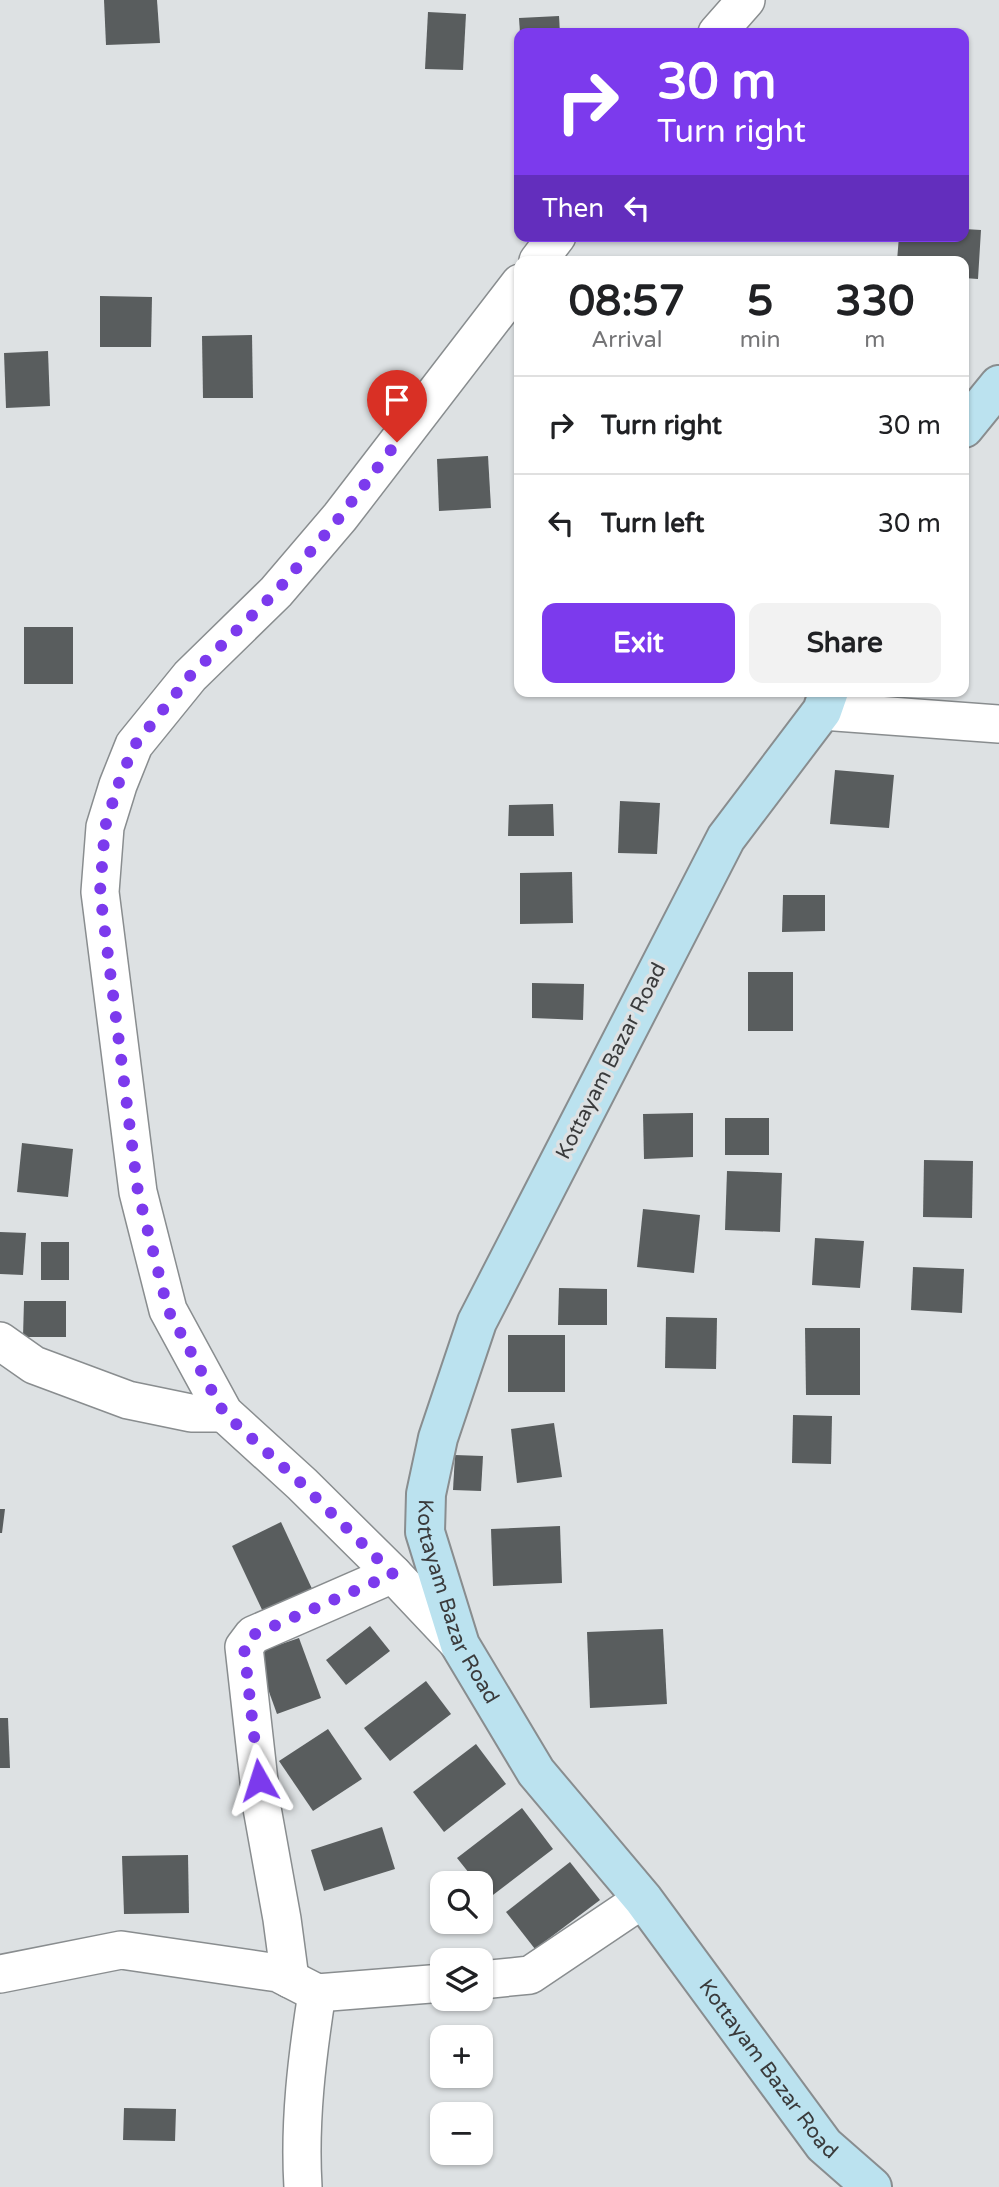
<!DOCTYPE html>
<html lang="en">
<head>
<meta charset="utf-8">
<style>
  :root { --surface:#fff; --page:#f2f2f2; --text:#202124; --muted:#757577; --line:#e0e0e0; --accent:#7c3aed }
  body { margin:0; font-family:"Varela Round",sans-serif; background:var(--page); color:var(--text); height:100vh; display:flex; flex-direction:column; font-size:26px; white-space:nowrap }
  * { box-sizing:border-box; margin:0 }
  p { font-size:23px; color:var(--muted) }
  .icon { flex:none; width:38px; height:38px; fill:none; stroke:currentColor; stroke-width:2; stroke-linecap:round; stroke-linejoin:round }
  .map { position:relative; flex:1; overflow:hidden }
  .details { position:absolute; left:514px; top:256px; width:455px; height:441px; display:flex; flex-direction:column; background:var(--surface); border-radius:14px; box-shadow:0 2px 5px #0004 }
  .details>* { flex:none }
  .top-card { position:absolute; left:514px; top:28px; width:455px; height:214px; border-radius:14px; box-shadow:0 2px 5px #0004; background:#7c3aed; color:#fff; overflow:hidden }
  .tools { position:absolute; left:430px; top:1871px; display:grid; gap:14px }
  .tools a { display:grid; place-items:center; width:63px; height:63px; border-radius:14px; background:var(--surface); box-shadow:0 2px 5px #0004; font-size:35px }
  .pin { position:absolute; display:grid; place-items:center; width:60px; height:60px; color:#fff; margin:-72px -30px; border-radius:50% 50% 50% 0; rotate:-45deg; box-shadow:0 0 7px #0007 }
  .pin .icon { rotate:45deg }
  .me { position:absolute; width:77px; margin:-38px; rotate:354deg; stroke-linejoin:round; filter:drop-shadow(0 0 5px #0008) }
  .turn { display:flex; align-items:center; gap:24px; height:147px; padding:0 28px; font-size:32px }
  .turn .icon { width:91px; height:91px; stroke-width:2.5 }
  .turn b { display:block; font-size:49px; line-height:60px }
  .then { display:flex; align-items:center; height:66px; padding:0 28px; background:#0003; gap:14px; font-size:26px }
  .eta { display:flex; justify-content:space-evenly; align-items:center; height:119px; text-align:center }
  .eta b { font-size:42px; font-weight:700; line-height:49px }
  .cta { display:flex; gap:14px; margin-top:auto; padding:14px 28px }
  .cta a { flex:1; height:80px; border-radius:14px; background:var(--accent); color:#fff; font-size:28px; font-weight:700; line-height:80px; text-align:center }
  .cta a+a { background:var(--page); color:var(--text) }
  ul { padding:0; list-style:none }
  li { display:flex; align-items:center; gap:21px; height:98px; padding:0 28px; border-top:2px solid var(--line) }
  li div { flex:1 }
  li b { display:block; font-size:26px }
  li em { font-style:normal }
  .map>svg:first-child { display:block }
  .building { fill:#595d5e }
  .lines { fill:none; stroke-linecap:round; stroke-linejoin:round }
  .minor-casing { stroke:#898d8f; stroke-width:40 }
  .secondary-casing { stroke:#898d8f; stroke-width:42 }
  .minor { stroke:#fff; stroke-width:37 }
  .secondary { stroke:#bbe2ef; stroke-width:38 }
  .route { stroke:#7c3aed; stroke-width:12; stroke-dasharray:0 21.6 }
  .labels { text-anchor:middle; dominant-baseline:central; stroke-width:7; stroke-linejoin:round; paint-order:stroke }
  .street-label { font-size:21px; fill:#3a3b3c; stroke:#dde1e3 }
</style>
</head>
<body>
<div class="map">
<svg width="999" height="2187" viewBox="0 0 999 2187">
  <rect width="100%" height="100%" fill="#dde1e3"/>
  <g class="building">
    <polygon points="104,0 157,0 160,43 106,45"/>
    <polygon points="428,12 466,14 463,70 425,69"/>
    <polygon points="559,16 560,33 520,33 519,18"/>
    <polygon points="964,229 981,230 978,279 964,278 964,261 897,261 899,236 964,236"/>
    <polygon points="100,296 152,297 151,347 100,347"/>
    <polygon points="252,335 253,398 203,398 202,336"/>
    <polygon points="48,351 50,406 6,408 4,353"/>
    <polygon points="488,456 491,508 439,511 437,459"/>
    <rect x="24" y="627" width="49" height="57"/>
    <polygon points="835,770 894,775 889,828 830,824"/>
    <polygon points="620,801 660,803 657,854 618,853"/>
    <polygon points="553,804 554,836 508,836 509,805"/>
    <polygon points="572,872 573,923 520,924 520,873"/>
    <polygon points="783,895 825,895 825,931 782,932"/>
    <rect x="748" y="972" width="45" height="59"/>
    <polygon points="532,983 584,984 583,1020 532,1018"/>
    <polygon points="693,1113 693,1157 644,1159 643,1114"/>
    <rect x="725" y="1118" width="44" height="37"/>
    <polygon points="22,1143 73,1149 68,1197 17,1192"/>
    <polygon points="924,1160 973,1161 972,1218 923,1217"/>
    <polygon points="727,1171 782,1173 780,1232 725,1230"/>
    <polygon points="643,1209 700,1215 694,1273 637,1267"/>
    <polygon points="0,1232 26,1233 23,1275 0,1274"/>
    <polygon points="815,1238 864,1241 860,1288 812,1285"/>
    <rect x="41" y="1242" width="28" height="38"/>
    <polygon points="913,1267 964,1269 962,1313 911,1310"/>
    <polygon points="559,1288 607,1289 607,1325 558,1325"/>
    <polygon points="24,1301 66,1301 66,1337 23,1337"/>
    <polygon points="666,1317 717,1318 716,1369 665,1368"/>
    <polygon points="805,1328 860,1328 860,1395 806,1395"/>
    <rect x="508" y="1335" width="57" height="57"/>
    <polygon points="793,1415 832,1416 831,1464 792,1463"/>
    <polygon points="554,1423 562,1477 517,1483 511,1429"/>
    <polygon points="455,1455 483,1456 481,1491 453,1490"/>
    <polygon points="0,1509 5,1509 2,1533 0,1533"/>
    <polygon points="281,1522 314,1593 265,1616 232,1546"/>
    <polygon points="560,1526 562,1583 493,1586 491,1529"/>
    <polygon points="370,1626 390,1651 346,1685 326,1660"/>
    <polygon points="663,1629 667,1704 590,1708 587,1632"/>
    <polygon points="299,1638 321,1698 277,1714 255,1653"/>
    <polygon points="426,1681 451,1714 390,1761 364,1728"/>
    <polygon points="0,1718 8,1718 10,1768 0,1768"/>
    <polygon points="328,1729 362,1779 313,1811 279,1761"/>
    <polygon points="476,1744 506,1784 444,1832 413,1792"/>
    <polygon points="522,1808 553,1849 489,1898 481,1889 481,1883 477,1883 457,1858"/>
    <polygon points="382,1827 395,1869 324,1891 311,1850"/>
    <polygon points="188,1855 189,1913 124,1914 122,1856"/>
    <polygon points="570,1862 600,1900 535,1949 506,1912"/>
    <polygon points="124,2108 176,2109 175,2141 123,2140"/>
  </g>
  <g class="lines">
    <defs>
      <g id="minor">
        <polyline points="717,33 746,0"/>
        <polyline points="538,261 557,236"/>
        <polyline points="822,711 999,724"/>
        <polyline points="0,1341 34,1365 128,1400 191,1413 224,1413"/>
        <polyline points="460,1645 393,1574 302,1484 224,1413 168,1310 138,1192 100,892 105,827 118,785 134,745 190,676 276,592 340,517 520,283"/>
        <polyline points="0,1974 121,1950 278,1973 317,1993 443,1983"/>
        <polyline points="290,1979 282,1919 262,1808 244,1647 253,1635 393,1574"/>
        <polyline points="481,1980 530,1975 643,1899"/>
        <path d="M 303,2187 C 299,2122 307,2057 317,1993"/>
      </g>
      <g id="secondary">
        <polyline points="964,428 999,385"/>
        <path id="s1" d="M 829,691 L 822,711 L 726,838 L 477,1322 L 438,1438 L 426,1494 L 425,1532 L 460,1645 L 536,1772 L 643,1899 L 824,2145 L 872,2187"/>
      </g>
    </defs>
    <use href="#minor" class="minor-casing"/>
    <use href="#secondary" class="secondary-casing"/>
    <use href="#minor" class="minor"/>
    <use href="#secondary" class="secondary"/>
  </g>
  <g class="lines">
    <polyline class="route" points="259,1780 244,1647 253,1635 393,1574 302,1484 224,1413 168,1310 138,1192 100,892 105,827 118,785 134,746 190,676 276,592 340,517 397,442"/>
  </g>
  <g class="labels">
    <g class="street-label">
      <text transform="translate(611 1061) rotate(-63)">Kottayam Bazar Road</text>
      <text stroke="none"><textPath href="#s1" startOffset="1018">Kottayam Bazar Road</textPath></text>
      <text stroke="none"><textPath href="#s1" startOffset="1586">Kottayam Bazar Road</textPath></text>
    </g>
  </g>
</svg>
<div class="tools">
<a><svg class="icon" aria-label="search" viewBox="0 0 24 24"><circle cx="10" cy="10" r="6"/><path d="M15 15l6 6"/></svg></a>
<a><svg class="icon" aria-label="layers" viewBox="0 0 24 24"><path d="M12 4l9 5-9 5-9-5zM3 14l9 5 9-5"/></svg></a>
<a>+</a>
<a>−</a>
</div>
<div class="pin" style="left:397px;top:442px;background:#d93025"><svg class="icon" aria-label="arrive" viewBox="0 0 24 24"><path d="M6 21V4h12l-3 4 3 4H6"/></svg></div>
<svg class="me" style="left:259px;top:1780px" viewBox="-20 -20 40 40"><path d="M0-17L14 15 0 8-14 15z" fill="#7c3aed" stroke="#fff" stroke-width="4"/></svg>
<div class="top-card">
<div class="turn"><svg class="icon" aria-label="right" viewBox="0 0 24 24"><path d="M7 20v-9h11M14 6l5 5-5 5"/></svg><div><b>30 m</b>Turn right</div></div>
<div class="then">Then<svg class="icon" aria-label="left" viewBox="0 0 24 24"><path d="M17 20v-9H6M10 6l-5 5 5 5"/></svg></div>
</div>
<section class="details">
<div class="eta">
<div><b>08:57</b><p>Arrival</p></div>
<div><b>5</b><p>min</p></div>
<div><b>330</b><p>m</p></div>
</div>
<ul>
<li><svg class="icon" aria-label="right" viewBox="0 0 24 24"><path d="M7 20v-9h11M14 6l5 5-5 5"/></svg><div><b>Turn right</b></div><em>30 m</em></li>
<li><svg class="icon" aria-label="left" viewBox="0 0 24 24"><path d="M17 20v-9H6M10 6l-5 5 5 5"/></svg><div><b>Turn left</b></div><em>30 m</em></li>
</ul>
<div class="cta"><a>Exit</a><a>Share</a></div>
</section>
</div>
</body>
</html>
